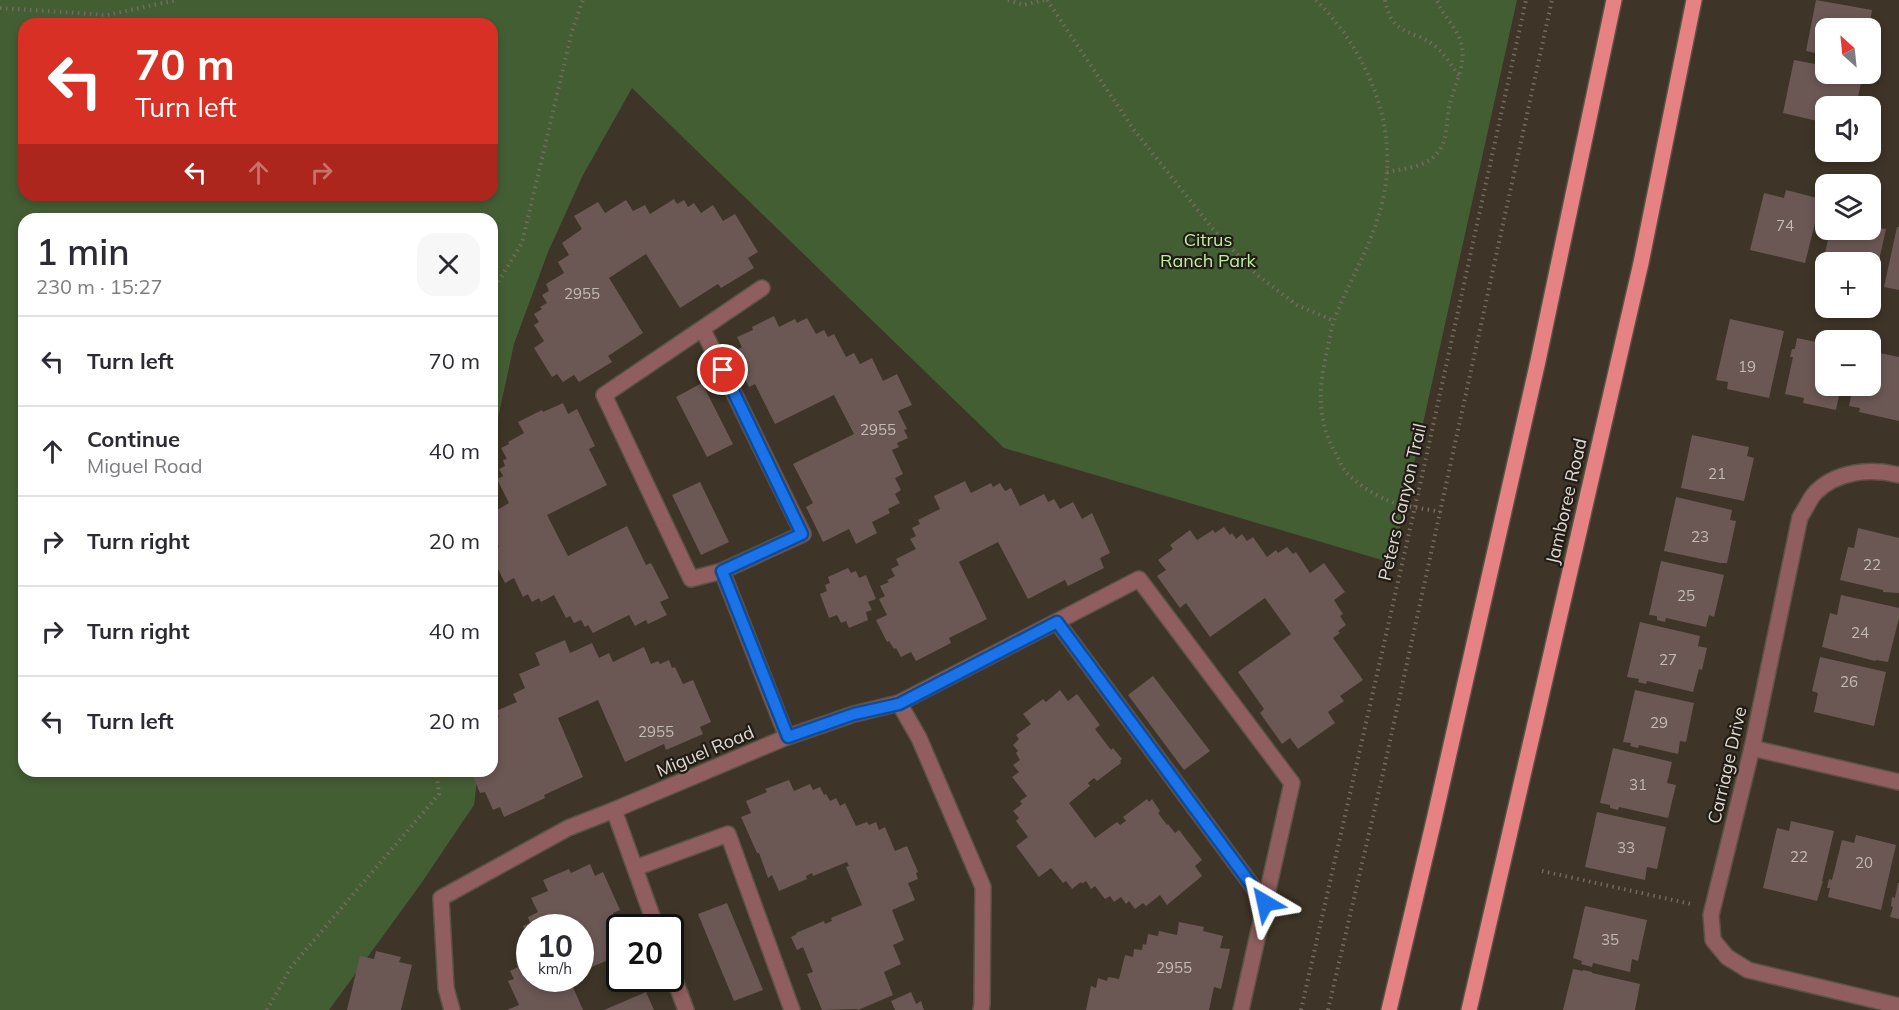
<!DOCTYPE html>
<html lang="en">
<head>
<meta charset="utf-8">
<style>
  :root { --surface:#fff; --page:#f7f7f7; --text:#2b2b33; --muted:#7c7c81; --line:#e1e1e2 }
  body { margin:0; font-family:Mulish,sans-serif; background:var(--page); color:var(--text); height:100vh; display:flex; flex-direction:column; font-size:22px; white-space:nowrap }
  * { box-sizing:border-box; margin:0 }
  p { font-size:20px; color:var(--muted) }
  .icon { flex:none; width:33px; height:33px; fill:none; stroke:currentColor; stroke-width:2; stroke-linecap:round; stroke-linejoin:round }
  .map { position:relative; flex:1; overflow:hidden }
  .panel { position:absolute; left:18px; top:213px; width:480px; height:564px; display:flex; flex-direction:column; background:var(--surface); border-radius:18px; box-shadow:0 3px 9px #0003 }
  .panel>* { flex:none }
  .top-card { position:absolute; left:18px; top:18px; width:480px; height:183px; border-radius:18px; box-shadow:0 3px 9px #0003; background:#d93025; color:#fff; overflow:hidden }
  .needle { width:39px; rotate:333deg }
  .fabs { position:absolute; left:1815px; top:18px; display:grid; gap:12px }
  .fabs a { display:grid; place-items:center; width:66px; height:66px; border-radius:12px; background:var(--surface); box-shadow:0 3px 9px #0003; font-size:30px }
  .speed { position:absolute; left:516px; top:914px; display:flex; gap:12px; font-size:30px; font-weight:700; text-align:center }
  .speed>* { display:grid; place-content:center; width:78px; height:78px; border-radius:50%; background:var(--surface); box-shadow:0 3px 9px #0003; line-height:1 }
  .speed small { font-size:15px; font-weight:400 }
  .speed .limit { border:3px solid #111; border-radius:9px; background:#fff; color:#111 }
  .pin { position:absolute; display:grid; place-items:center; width:51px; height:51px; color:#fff; margin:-26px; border:3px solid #fff; border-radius:50%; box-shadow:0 2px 6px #0007 }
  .me { position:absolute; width:66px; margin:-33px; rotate:324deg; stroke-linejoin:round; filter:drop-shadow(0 0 4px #0008) }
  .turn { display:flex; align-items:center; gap:21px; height:126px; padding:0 18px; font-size:27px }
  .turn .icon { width:78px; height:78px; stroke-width:2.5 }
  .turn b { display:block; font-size:42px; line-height:51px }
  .lanes { display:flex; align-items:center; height:57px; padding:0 18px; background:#0003; justify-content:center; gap:30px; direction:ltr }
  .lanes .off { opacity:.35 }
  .round { display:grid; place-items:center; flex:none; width:63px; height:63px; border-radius:18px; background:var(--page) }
  .summary { display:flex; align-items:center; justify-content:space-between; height:102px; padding:0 18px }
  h1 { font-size:36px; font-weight:600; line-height:45px }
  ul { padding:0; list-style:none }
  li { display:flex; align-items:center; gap:18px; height:90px; padding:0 18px; border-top:2px solid var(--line) }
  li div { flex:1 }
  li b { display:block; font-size:22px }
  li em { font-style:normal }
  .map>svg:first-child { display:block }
  .green { fill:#445e34; fill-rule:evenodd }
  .building { fill:#6b5855 }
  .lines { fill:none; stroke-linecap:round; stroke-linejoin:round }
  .minor-casing { stroke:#5b5246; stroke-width:18 }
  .major-casing { stroke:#5b5246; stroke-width:18 }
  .path { stroke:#746b60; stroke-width:4; stroke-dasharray:1.5 4.5; stroke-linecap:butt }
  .minor { stroke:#905e5e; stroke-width:15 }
  .major { stroke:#e78284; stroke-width:15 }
  .route-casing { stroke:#114b97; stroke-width:15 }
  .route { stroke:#1a73e8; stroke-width:10 }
  .labels { text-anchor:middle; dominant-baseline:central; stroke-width:4.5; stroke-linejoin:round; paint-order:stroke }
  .number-label { font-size:15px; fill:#c3bab3 }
  .park-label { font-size:18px; fill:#beef9f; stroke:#211c16 }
  .street-label { font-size:18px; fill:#e0dad2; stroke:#211c16 }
</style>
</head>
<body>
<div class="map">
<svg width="1899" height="1010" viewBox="0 0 1899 1010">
  <rect width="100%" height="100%" fill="#3e3427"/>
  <g class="green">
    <path d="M 0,0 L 1517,0 L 1392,563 L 1004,448 L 632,88 L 583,175 L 548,252 L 514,344 L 492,446 L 492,219 L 24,219 L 24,771 L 478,771 L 474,805 L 420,885 L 329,1010 L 0,1010 ZM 24,24 L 492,24 L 492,195 L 24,195 Z"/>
    <polygon points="492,528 497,607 492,651"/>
  </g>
  <g class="building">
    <polygon points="1816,0 1872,10 1870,22 1874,23 1872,35 1870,28 1826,28 1826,55 1806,51"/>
    <polygon points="1794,60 1826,66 1826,74 1863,74 1856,106 1826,106 1826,123 1783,113"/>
    <polygon points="1786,190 1821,199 1805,263 1750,250 1764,193 1784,198"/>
    <polygon points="674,199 677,204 684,200 688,207 694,203 701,213 713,205 723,221 735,214 758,252 748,258 754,268 721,288 718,284 680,308 646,254 609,278 643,333 608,356 612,362 579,382 574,375 563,382 557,374 552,377 534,348 544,341 534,325 539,322 534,314 542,309 540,307 547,303 542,295 549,291 546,284 564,273 558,262 569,255 562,243 582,229 574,216 598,202 605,213 626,200 633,211 645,205 650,214"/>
    <polygon points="1870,223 1879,225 1878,228 1886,229 1874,283 1870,283 1870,262 1826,262 1826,273 1821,272 1830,230 1870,230"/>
    <polygon points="1897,227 1899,227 1899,290 1884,287"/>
    <polygon points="774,316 779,327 795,319 797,323 807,318 816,334 824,330 828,337 834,334 846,357 854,353 860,364 872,358 883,381 897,374 912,405 898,411 907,429 904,430 908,438 897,443 899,447 892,450 903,474 895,478 901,490 895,494 900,503 888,509 890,513 872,522 877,533 856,544 849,529 823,542 806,507 813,503 793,464 854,434 834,395 775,424 755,384 749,387 732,353 742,347 737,337 753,330 752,327"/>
    <polygon points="1730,319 1784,331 1769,398 1727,389 1728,382 1716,380"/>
    <polygon points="1797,338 1826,344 1826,386 1841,386 1836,410 1803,403 1804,398 1785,394 1793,357 1790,357 1792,349 1795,349"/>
    <polygon points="1870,351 1899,357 1899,421 1859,412 1860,408 1849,406 1853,386 1870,386"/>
    <polygon points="702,383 733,444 707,457 676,397"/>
    <polygon points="563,403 568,414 577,409 595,446 589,449 607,485 547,515 568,556 627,526 646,565 651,563 669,598 660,602 667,615 648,624 646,620 635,626 629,615 593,633 588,625 585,627 581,620 574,623 570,616 566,618 554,595 541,602 539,598 532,602 528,594 523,597 514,578 505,583 492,557 492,550 499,547 492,533 492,513 509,503 497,479 503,476 499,469 505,466 503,460 507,459 501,448 509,444 508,442 524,433 518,422 542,410 543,412"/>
    <polygon points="1692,435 1749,447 1747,456 1754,458 1744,501 1681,488"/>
    <polygon points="965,481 971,493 991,483 993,487 1000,483 1005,491 1011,488 1020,506 1044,494 1048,502 1054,499 1060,509 1073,502 1082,519 1092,513 1110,553 1100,558 1104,568 1068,586 1065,580 1028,599 998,542 959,562 987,619 949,638 951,643 916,661 911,652 901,657 896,648 894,649 889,641 887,642 876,620 887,615 879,599 885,596 880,586 889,582 887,580 895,576 891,569 899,565 896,559 916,549 910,539 916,536 912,528 920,524 918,520 940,509 934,496"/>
    <polygon points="700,482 729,542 701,555 672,495"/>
    <polygon points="1676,497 1732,510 1730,520 1736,521 1727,563 1720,563 1664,551"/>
    <polygon points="1224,527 1230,535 1232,533 1236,539 1242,534 1247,541 1253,537 1267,557 1276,550 1278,553 1287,547 1293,554 1296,552 1310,573 1324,563 1345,592 1334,600 1343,614 1340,616 1346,625 1338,631 1340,633 1333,638 1363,680 1340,696 1344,701 1328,712 1335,723 1298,749 1290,738 1282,744 1260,713 1264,709 1238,672 1291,634 1265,598 1210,637 1186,603 1180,608 1157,576 1166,570 1158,560 1173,549 1170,545 1190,530 1197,540 1213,530 1215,533"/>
    <polygon points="1858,528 1899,538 1899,593 1883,592 1883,590 1840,580 1848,547 1854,548"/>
    <polygon points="1661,561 1724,575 1714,617 1709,615 1706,627 1666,618 1665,622 1657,620 1657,616 1649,615"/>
    <polygon points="848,568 851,573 856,571 859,578 866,575 876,599 868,602 872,610 866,612 868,620 849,628 846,621 841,623 837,615 829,618 820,594 827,591 825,585 830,583 828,577"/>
    <polygon points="1841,595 1899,608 1899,618 1888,662 1876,660 1875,661 1822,647 1830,613 1837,615"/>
    <polygon points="1640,622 1700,636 1698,646 1707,648 1702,670 1699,669 1693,692 1647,681 1646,684 1638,682 1639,679 1627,677"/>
    <polygon points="565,640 570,653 592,643 599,658 609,653 613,662 644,647 651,664 658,661 660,664 669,660 672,668 675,667 683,684 693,680 711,722 700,727 703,734 666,750 664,744 625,762 598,700 558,718 583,777 544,795 545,798 504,817 500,807 493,810 485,792 480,793 471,772 492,771 492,720 499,717 496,711 517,702 513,694 525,688 519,674 540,665 535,653"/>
    <polygon points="1820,657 1886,672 1874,726 1814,712 1818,693 1812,691"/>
    <polygon points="1153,676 1210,751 1184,770 1128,695"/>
    <polygon points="1060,690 1068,701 1077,694 1100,725 1095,729 1111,750 1113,748 1122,759 1120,761 1121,763 1097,781 1094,778 1088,783 1090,786 1069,803 1095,838 1117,822 1120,825 1126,821 1123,817 1147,799 1149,802 1152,799 1160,811 1158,813 1167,825 1168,824 1175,833 1179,830 1202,860 1195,866 1202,876 1167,905 1160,895 1146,906 1143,903 1135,909 1129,901 1126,904 1121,897 1114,902 1110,896 1105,899 1095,886 1091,889 1086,881 1082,884 1081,882 1072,889 1066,881 1063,883 1051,868 1039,877 1016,846 1028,837 1016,821 1019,818 1013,811 1022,804 1020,801 1027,796 1012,777 1019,772 1013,765 1020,760 1016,753 1018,751 1013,745 1019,739 1016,735 1031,724 1023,714 1043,699 1046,702"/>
    <polygon points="1635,690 1694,703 1686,742 1680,741 1678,754 1639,745 1638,748 1630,746 1631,743 1623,742"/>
    <polygon points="1613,748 1672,762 1667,783 1676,785 1668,818 1619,807 1618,810 1610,808 1610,805 1600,803"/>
    <polygon points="789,780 794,791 810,784 813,790 820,787 824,795 826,794 830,801 836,798 840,806 845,803 856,826 867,822 869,825 876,822 879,830 885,827 895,851 907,846 918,872 916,873 918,879 908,883 915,900 892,910 904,940 893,945 901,964 884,972 893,995 858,1010 857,1009 822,1010 807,974 813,972 803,947 797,950 791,937 797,934 796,933 824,921 825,924 832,921 831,918 862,905 846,867 849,866 847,862 813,876 812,873 806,876 807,879 779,891 772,875 768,878 759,853 757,853 741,817 751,813 746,801 767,792 765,789"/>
    <polygon points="1597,812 1666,827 1657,869 1647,867 1645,880 1585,867"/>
    <polygon points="1791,821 1834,831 1822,881 1823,881 1817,901 1763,888 1777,828 1789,831"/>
    <polygon points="1856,835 1896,845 1881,910 1828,897 1830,888 1827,888 1829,879 1832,880 1842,840 1854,843"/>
    <polygon points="590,864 595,876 603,872 620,910 613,913 620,926 620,955 580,972 580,927 530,927 530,955 521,937 527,934 523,926 530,923 528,917 538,912 531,898 548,891 543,880 569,869 571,873"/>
    <polygon points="1898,883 1899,883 1899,919 1890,917 1893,907 1891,906 1892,897 1895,898"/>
    <polygon points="727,903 763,990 734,1001 698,914"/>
    <polygon points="1585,906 1647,920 1638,961 1632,959 1630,972 1593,963 1592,967 1581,964 1582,961 1573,958"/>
    <polygon points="1179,922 1204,927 1203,931 1223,936 1220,948 1230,949 1221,989 1214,987 1209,1010 1086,1010 1091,986 1096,988 1098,978 1107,981 1108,977 1119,979 1125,955 1133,957 1134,949 1142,950 1143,944 1146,945 1148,934 1158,936 1159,931 1177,935"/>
    <polygon points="376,951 401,957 399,962 412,965 401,1010 347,1010 360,956 374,959"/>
    <polygon points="530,959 530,978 569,978 583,1010 507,1010 519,1005 508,981 514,979 510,971 518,967 516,964"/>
    <polygon points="1573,969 1583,971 1583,970 1592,972 1592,973 1640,984 1635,1010 1563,1010"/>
    <polygon points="646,992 654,1010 604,1010"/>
    <polygon points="911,992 916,1004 921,1001 924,1010 895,1010 891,1001"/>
  </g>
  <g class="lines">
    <defs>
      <g id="minor">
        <polyline points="762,288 604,395 691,579 722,571 787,737"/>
        <polyline points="703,330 803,534 722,571"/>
        <path d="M 1899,475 C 1870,468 1836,471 1815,493 C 1809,500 1805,510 1800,517 L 1752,748 L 1711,915 L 1713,940 L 1727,957 L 1748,970 L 1899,1006"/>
        <polyline points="1057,622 1265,903"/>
        <polyline points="899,703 1139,579 1292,783 1241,1010"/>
        <polyline points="1752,748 1899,782"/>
        <polyline points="614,810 656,927"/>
        <polyline points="635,868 728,834 792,1010"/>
        <polyline points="670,967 686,1010"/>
        <polyline points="452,1010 446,988 441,898 568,828 614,810 787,737 854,714 899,703 919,738 983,887 982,1004 981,1010"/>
      </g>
      <g id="major">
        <polyline points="1389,1010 1434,820 1538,361 1614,0"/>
        <polyline points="1469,1010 1641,263 1694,0"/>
      </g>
    </defs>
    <use href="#minor" class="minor-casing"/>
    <use href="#major" class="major-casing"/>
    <g class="path">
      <polyline points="1008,0 1024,5 1044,0"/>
      <polyline points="1047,0 1134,130 1212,228 1257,275 1297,305 1334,321"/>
      <path d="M 1316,0 C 1360,44 1391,107 1387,171 C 1383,229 1354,269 1334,320 C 1331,328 1330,338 1328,347 C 1318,388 1316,419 1337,456 C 1340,461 1342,468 1346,472 C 1354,482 1375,495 1387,500 C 1403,507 1424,508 1440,512"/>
      <path d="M 1385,0 C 1392,37 1412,28 1435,46 C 1445,54 1452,66 1459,76"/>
      <polyline points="0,8 107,15 177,0"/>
      <path d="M 1387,172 C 1401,169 1419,168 1431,159 C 1450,145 1445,123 1450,103 C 1455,83 1468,62 1460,40 C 1455,25 1442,15 1437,0"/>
      <polyline points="492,292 522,243 572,31 583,0"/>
      <polyline points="1542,871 1691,904"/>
      <polyline points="267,1010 291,967 439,794 436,771"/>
      <polyline points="1301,1010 1424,467 1526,0"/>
      <polyline points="1328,1010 1381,782 1552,0"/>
    </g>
    <use href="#minor" class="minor"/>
    <use href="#major" class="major"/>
  </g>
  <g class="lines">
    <defs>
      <polyline id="route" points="723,370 802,534 722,571 788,737 854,714 899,704 1057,622 1265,903"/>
    </defs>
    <use href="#route" class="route-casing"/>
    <use href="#route" class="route"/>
  </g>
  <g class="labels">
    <g class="number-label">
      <text x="1785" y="225">74</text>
      <text x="582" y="293">2955</text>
      <text x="1747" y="366">19</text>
      <text x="878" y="429">2955</text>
      <text x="1717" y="473">21</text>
      <text x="1700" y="536">23</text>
      <text x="1872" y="564">22</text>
      <text x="1686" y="595">25</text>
      <text x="1860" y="632">24</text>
      <text x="1668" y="659">27</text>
      <text x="1849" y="681">26</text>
      <text x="1659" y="722">29</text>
      <text x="656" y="731">2955</text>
      <text x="1638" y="784">31</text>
      <text x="1626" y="847">33</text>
      <text x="1799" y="856">22</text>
      <text x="1864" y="862">20</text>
      <text x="1610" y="939">35</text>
      <text x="1174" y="967">2955</text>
    </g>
    <g class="park-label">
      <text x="1208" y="239">Citrus<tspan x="1208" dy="21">Ranch Park</tspan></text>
    </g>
    <g class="street-label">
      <text transform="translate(1566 501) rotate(-77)">Jamboree Road</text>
      <text transform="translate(1402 502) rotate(-77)">Peters Canyon Trail</text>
      <text transform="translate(705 751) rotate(-23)">Miguel Road</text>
      <text transform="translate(1727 765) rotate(-77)">Carriage Drive</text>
    </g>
  </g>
</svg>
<div class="fabs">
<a><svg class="needle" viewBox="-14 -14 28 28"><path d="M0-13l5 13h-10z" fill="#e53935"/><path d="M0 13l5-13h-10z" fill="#7c7c81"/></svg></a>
<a><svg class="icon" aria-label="sound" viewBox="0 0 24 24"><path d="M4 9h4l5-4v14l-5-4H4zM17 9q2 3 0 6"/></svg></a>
<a><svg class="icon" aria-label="layers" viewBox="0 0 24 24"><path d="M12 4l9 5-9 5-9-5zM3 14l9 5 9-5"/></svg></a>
<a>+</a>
<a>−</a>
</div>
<div class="speed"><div>10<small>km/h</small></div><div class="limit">20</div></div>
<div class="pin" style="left:723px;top:370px;background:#d93025"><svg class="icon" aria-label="arrive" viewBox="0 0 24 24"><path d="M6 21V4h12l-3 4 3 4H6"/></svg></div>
<svg class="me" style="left:1265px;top:903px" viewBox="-20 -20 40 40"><path d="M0-17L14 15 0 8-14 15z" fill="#1a73e8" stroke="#fff" stroke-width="4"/></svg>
<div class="top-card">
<div class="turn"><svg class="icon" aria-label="left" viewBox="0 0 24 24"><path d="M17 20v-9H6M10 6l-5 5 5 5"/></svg><div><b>70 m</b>Turn left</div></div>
<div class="lanes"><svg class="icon" aria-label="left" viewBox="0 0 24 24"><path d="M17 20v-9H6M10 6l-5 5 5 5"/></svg><svg class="icon off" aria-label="ahead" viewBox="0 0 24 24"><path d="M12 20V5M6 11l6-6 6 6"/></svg><svg class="icon off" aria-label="right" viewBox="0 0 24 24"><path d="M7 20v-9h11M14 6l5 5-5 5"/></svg></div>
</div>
<section class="panel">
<div class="summary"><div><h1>1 min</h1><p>230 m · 15:27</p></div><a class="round"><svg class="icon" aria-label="close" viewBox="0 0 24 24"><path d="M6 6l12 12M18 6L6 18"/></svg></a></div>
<ul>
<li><svg class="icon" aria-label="left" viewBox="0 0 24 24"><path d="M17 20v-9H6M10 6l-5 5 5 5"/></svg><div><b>Turn left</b></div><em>70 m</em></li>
<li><svg class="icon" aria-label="ahead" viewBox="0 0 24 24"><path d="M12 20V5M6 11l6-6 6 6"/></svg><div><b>Continue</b><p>Miguel Road</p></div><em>40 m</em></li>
<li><svg class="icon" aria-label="right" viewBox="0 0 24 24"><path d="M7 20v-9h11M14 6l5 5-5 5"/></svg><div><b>Turn right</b></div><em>20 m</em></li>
<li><svg class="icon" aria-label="right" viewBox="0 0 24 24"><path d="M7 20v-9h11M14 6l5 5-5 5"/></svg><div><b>Turn right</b></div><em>40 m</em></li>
<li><svg class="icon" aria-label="left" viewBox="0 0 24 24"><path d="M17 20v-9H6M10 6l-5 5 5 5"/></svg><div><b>Turn left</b></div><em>20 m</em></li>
</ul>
</section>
</div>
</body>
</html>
